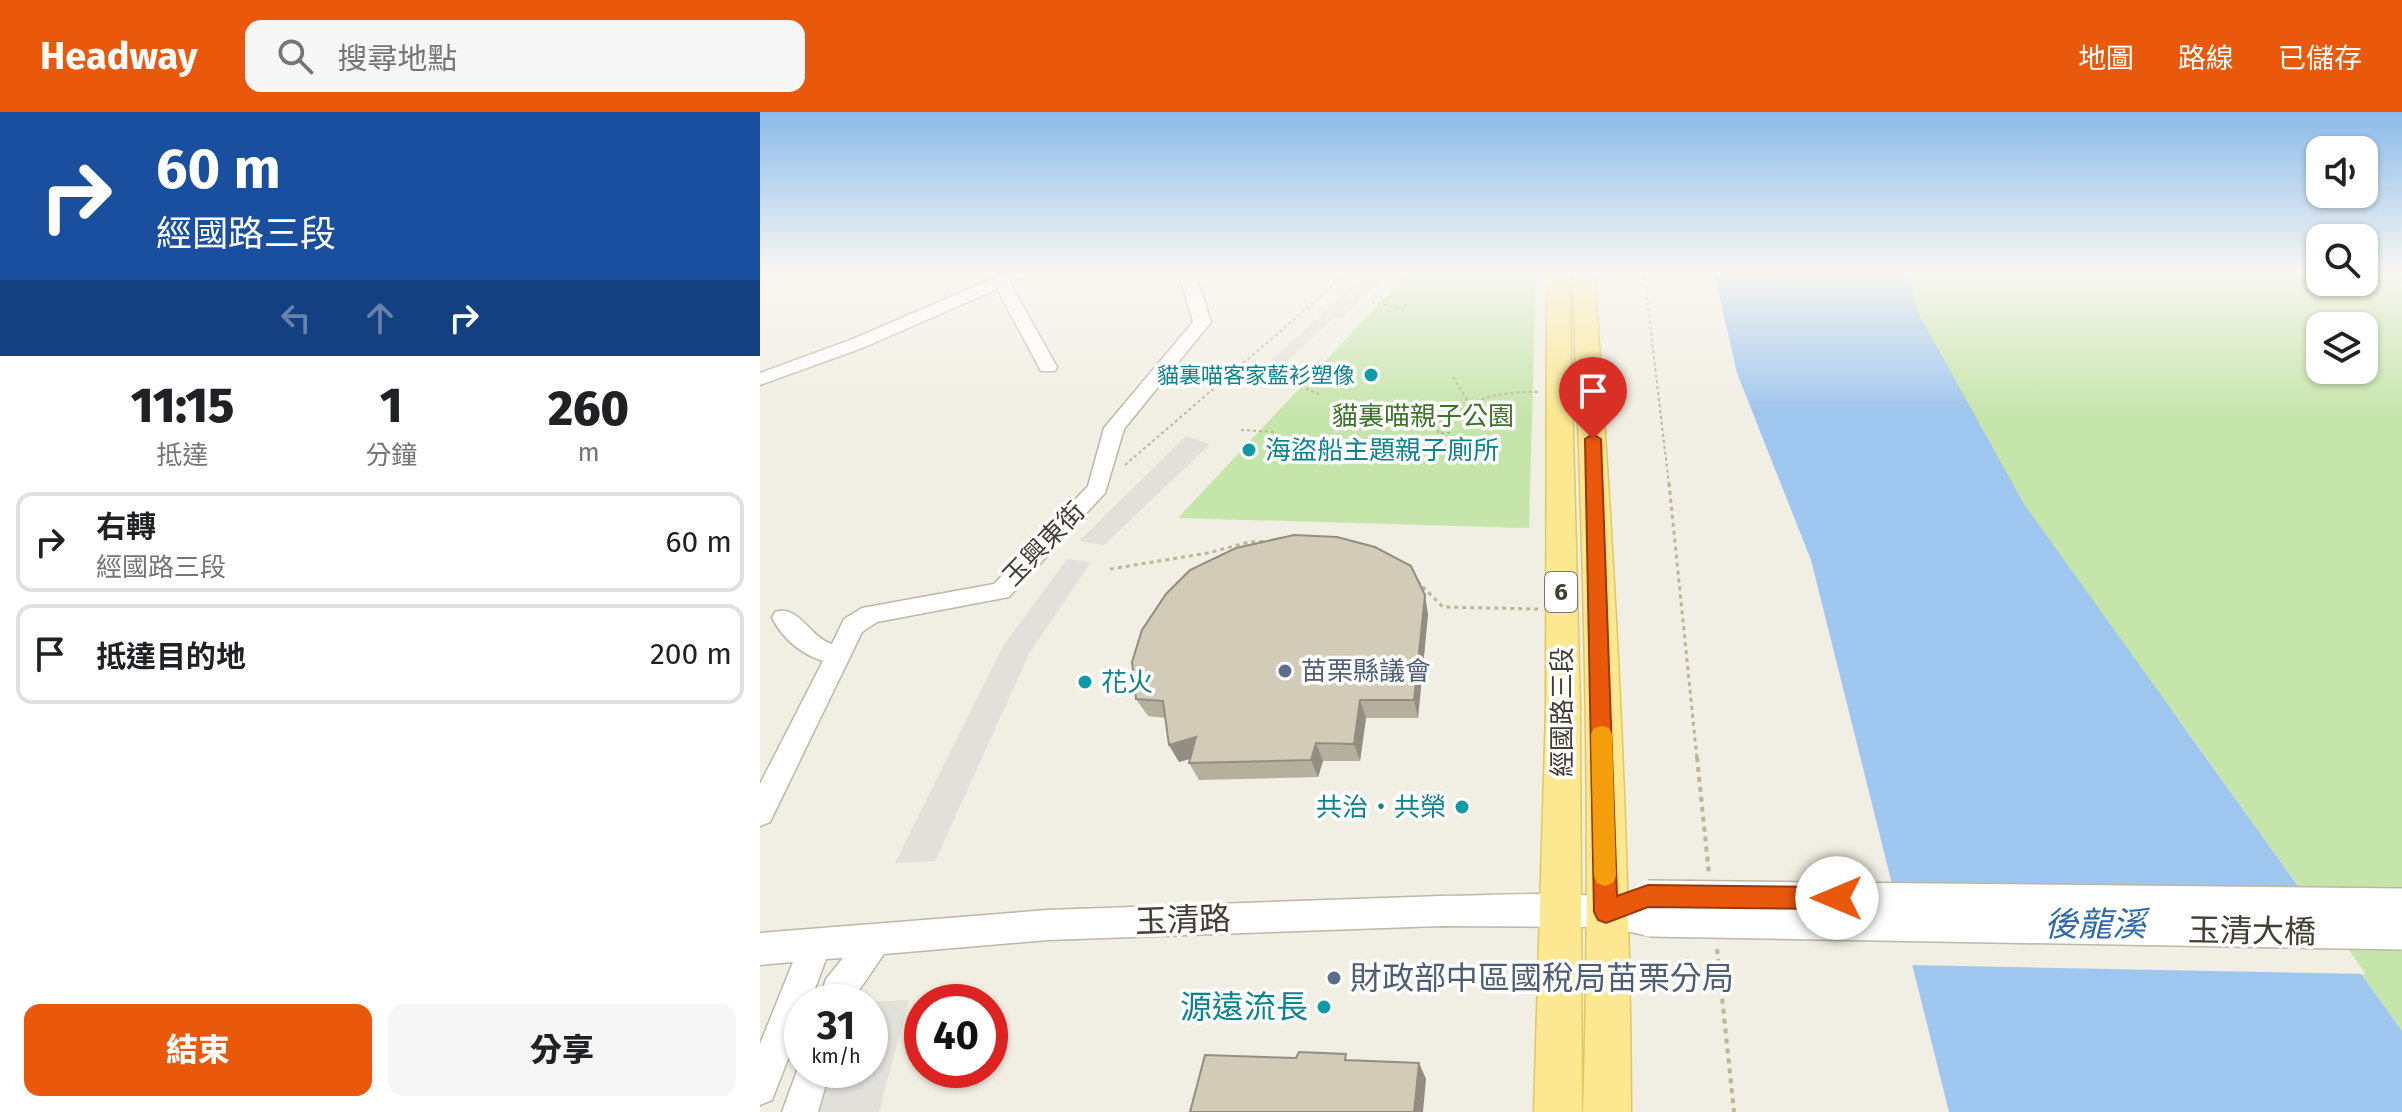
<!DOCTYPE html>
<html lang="zh-TW">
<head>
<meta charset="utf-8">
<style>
  :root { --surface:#fff; --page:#f6f6f6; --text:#202124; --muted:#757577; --line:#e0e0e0; --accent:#ea580c }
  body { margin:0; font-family:"Fira Sans","Noto Sans TC",sans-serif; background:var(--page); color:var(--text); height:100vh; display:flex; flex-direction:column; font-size:30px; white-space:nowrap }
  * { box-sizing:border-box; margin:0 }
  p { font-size:26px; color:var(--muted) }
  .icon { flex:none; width:44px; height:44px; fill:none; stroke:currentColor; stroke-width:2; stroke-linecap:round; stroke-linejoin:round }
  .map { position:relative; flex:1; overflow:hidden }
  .sheet { display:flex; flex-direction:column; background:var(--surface); width:760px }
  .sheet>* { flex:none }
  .guide { background:#1a4fa0; color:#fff; overflow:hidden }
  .controls { position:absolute; left:1546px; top:24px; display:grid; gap:16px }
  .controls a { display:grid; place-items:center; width:72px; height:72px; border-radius:16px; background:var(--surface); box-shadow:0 2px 6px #0004; font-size:40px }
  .speed { position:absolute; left:24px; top:872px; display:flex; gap:16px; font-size:40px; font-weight:700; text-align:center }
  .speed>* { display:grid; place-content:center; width:104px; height:104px; border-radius:50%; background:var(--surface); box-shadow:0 2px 6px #0004; line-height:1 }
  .speed small { font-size:20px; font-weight:400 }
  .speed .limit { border:12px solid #d22; background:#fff; color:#111 }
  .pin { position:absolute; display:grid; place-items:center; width:68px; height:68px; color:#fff; margin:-82px -34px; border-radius:50% 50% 50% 0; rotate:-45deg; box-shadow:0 0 8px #0007 }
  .pin .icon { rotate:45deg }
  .me { position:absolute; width:88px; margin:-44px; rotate:270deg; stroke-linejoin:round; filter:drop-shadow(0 0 6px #0008) }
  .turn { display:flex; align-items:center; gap:28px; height:168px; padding:0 24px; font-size:36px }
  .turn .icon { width:104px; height:104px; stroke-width:2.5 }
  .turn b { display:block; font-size:56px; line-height:68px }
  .lanes { display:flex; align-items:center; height:76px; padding:0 24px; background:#0003; justify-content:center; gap:40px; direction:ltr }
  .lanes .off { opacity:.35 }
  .eta { display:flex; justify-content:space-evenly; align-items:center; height:136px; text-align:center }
  .eta b { font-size:48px; font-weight:800; line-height:56px }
  .primary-button { display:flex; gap:16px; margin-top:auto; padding:16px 24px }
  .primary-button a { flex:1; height:92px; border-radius:16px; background:var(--accent); color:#fff; font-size:32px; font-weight:800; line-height:92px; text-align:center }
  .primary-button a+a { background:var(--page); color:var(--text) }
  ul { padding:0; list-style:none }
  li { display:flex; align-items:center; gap:24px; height:100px; margin:0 16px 12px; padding:0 8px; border:4px solid var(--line); border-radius:16px }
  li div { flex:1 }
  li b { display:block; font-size:30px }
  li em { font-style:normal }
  header { display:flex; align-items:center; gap:48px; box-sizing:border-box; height:112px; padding:0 40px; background:var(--accent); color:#fff }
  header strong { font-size:38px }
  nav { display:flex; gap:44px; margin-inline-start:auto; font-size:28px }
  .search { width:560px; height:72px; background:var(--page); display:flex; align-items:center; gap:20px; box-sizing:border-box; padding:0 28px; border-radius:16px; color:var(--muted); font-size:30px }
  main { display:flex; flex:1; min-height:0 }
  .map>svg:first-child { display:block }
  .green { fill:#c6e5ab; fill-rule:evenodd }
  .parking { fill:#e1e0db }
  .water { fill:#9fc6ee }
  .pier { fill:#f1eee3 }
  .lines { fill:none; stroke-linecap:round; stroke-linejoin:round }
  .minor-casing { stroke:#bcb7a6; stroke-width:3 }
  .major-casing { stroke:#e1c761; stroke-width:3 }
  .path-far2 { stroke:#beb497; stroke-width:2; stroke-dasharray:3 3; stroke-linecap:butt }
  .path-far1 { stroke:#beb497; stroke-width:3; stroke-dasharray:4 4; stroke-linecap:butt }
  .path { stroke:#beb497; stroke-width:4; stroke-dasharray:5 5; stroke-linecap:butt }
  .minor { fill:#fff; fill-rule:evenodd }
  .major { fill:#fce890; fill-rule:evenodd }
  .minor-bridge-casing { stroke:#bcb7a6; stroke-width:34; stroke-linecap:butt }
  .minor-bridge { stroke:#fff; stroke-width:31 }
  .wall { fill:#b5af9e }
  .shaded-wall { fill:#938e81 }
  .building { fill:#d2cbb8; stroke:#938e81; stroke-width:2 }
  .route { fill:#ea580c; stroke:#983908; stroke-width:2 }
  .slow { fill:#f59e0b }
  .culture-dot { fill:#0f9aa8; stroke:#fff; stroke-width:3 }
  .service-dot { fill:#5c6f8a; stroke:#fff; stroke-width:3 }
  .labels { text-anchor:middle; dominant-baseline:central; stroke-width:7; stroke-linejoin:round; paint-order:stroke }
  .far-culture-label { font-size:22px; fill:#0d838f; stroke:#fff; text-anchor:end }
  .shield { fill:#fff; stroke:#7b7870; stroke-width:2 }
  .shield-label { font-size:24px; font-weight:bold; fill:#433e33 }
  .park-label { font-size:26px; fill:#3d7228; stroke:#fff }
  .culture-label { font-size:26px; fill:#0d838f; stroke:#fff; text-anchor:start }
  .street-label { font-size:26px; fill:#433e33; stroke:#fff }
  .service-label { font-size:26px; fill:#4e5e75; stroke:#fff; text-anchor:start }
  .near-street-label { font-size:32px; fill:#433e33; stroke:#fff }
  .near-service-label { font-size:32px; fill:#4e5e75; stroke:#fff; text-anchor:start }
  .near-culture-label { font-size:32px; fill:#0d838f; stroke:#fff; text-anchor:end }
  .near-water-label { font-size:34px; font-style:italic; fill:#2f6bac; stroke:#fff }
</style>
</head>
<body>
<header>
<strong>Headway</strong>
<div class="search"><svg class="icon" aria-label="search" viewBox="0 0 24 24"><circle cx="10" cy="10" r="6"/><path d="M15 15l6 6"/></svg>搜尋地點</div>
<nav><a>地圖</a><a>路線</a><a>已儲存</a></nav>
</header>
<main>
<section class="sheet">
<div class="guide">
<div class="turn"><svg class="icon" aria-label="right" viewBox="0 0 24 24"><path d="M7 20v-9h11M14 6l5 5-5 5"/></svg><div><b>60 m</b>經國路三段</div></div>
<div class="lanes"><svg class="icon off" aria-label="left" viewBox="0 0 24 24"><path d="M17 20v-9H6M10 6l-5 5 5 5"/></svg><svg class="icon off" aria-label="ahead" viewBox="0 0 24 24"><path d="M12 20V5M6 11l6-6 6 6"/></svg><svg class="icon" aria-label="right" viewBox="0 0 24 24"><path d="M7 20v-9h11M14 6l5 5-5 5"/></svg></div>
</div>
<div class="eta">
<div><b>11:15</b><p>抵達</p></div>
<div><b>1</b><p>分鐘</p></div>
<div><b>260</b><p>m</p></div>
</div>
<ul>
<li><svg class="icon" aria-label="right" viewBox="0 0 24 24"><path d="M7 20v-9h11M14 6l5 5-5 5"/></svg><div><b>右轉</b><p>經國路三段</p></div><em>60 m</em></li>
<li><svg class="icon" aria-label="arrive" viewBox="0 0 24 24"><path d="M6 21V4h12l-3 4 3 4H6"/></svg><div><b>抵達目的地</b></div><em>200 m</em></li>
</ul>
<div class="primary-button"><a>結束</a><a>分享</a></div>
</section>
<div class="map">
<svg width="1642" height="1000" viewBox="0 0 1642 1000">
  <rect width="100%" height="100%" fill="#f1eee3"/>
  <g class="green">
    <polygon points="648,161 776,161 769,416 418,406"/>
    <path d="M 1053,161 L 1560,161 L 1560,170 L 1604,170 L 1604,161 L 1631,161 L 1642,170 L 1642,919 L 1421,610 ZM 1560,214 L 1604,214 L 1604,258 L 1560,258 Z"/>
  </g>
  <g class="parking">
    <polygon points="607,161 629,161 582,206 574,206 516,259 504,255"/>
    <polygon points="426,324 450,332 344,433 319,429"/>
    <polygon points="307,447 331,450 269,542 175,749 135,751 243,534"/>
    <polygon points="149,888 119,1000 58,1000 71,958 110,958 108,890"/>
  </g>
  <polygon class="water" points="954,161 1147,161 1157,199 1264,392 1642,919 1642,1000 1189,1000 1051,448 977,261"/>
  <polygon class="pier" points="1129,778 1551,785 1606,862 1148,853"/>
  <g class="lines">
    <defs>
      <g id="minor">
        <polygon points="246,161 268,161 250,171 297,255 295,259 281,259 237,177 105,235 0,273 0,261 93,227"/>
        <path d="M 419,161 L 435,161 L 451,210 L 364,317 L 345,381 L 249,485 L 117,510 L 102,520 L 10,710 L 0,714 L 0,672 L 63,549 C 41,542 23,527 12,506 L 15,500 C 39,492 50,526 72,532 L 84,507 L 102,496 L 234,472 L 328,374 L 344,316 L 433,210 Z"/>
        <path d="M 681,784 C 746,784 842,774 901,798 L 906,809 L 901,820 L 890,824 L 846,815 L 681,814 L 288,828 L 124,842 L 91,890 L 59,890 L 66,867 L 83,846 L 66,847 L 50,890 L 42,890 L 42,911 L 12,988 L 0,993 L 0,932 L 33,850 L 0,853 L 0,821 L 288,798 Z"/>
        <polygon points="42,945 42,958 70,958 58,1000 22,1000"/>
      </g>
      <g id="major">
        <polygon points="787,161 809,161 820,596 822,1000 774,1000 786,596"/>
        <path d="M 812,161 L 834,161 C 854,440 870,720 871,1000 L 823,1000 C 832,721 824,440 812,161 Z"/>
      </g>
    </defs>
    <use href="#minor" class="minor-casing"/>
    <use href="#major" class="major-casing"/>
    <g class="path-far2">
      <polyline points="884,161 909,373"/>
      <polyline points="612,190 647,198"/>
      <polyline points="693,265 708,289"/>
      <polyline points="529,270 559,282"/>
      <polyline points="481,318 517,320"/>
      <path d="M 690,321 L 678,321 L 677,312 C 709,287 738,279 779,280"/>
      <polyline points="365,353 588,161"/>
    </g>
    <g class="path-far1">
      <polyline points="909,371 937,647"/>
      <polyline points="350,457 448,441 489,430 515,429"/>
      <polyline points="657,469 683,495 779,497"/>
    </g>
    <g class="path">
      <polyline points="937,645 949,762"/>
      <polyline points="957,837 974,1000"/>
    </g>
    <use href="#minor" class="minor"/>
    <use href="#major" class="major"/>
    <defs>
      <g id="minor-bridge">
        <polyline points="888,784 1642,792"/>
        <polyline points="890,809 1642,822"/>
      </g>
    </defs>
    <use href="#minor-bridge" class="minor-bridge-casing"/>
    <use href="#minor-bridge" class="minor-bridge"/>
  </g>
  <polygon class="wall" points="668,502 658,606 606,606 600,649 563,649 558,665 439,668 429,651 430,647 419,650 409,633 405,606 388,604 376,587"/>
  <g class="shaded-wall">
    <polygon points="665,483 668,502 658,606 654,588"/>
    <polygon points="600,588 606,606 600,649 594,632"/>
    <polygon points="436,625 446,642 419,650 409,633"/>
    <polygon points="556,631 563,649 558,665 551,648"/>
    <polygon points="659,951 666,967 663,1000 654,1000"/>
  </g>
  <g class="building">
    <polygon points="534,423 577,425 615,435 651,454 665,483 654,588 600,588 594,632 556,631 551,648 429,651 436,625 409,633 403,589 376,587 372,550 382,518 406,482 430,458 476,436"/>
    <polygon points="539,940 586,942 585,948 659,951 654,1000 430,1000 445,943 536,946"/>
  </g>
  <linearGradient id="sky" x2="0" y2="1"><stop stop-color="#8bbbea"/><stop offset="0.53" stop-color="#f9f7f2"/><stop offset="1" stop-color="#f9f7f2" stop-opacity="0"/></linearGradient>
  <rect width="1642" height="301" fill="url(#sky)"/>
  <polygon class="route" points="833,322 841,327 857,784 888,773 1077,775 1085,778 1088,786 1085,794 1077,797 888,795 846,811 838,808 834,800 825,327"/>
  <polygon class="slow" points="842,614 849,616 852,622 856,764 853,771 845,774 837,771 834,764 831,622 834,616"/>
  <g class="culture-dot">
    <circle cx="611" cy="263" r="8"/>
    <circle cx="489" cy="338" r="8"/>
    <circle cx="325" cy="570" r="8"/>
    <circle cx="702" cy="695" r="8"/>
    <circle cx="564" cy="895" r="8"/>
  </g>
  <g class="service-dot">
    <circle cx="525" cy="559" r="8"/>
    <circle cx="574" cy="866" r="8"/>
  </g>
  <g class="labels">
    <g class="far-culture-label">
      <text x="595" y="263">貓裏喵客家藍衫塑像</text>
    </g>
    <rect class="shield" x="785" y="460" width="32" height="40" rx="6"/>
    <g class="shield-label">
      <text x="801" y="480">6</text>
    </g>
    <g class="park-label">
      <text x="663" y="304">貓裏喵親子公園</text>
    </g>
    <g class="culture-label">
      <text x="505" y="338">海盜船主題親子廁所</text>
      <text x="341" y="570">花火</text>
      <text x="686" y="695" text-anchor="end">共治‧共榮</text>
    </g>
    <g class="street-label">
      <text transform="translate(284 432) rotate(-46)">玉興東街</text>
      <text transform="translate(802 600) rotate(-90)">經國路三段</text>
    </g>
    <g class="service-label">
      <text x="541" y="559">苗栗縣議會</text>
    </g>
    <g class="near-street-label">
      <text transform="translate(423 808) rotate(-2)">玉清路</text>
      <text transform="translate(1492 819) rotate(1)">玉清大橋</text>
    </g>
    <g class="near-service-label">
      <text x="590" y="866">財政部中區國稅局苗栗分局</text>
    </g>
    <g class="near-culture-label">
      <text x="548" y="895">源遠流長</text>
    </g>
    <g class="near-water-label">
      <text x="1335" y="812">後龍溪</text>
    </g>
  </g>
</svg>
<div class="controls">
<a><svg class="icon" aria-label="sound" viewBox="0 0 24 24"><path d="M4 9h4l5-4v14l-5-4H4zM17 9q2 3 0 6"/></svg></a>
<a><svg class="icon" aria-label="search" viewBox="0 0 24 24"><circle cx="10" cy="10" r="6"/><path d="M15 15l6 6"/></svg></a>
<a><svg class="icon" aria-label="layers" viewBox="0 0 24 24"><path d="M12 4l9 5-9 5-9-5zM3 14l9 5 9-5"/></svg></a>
</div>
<div class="speed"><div>31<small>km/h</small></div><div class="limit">40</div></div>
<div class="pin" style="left:833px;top:327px;background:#d93025"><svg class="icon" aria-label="arrive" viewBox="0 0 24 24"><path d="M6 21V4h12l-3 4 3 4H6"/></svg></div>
<svg class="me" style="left:1077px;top:786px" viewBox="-20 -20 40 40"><circle r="19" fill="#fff"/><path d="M0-13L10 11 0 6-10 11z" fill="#ea580c"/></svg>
</div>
</main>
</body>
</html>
